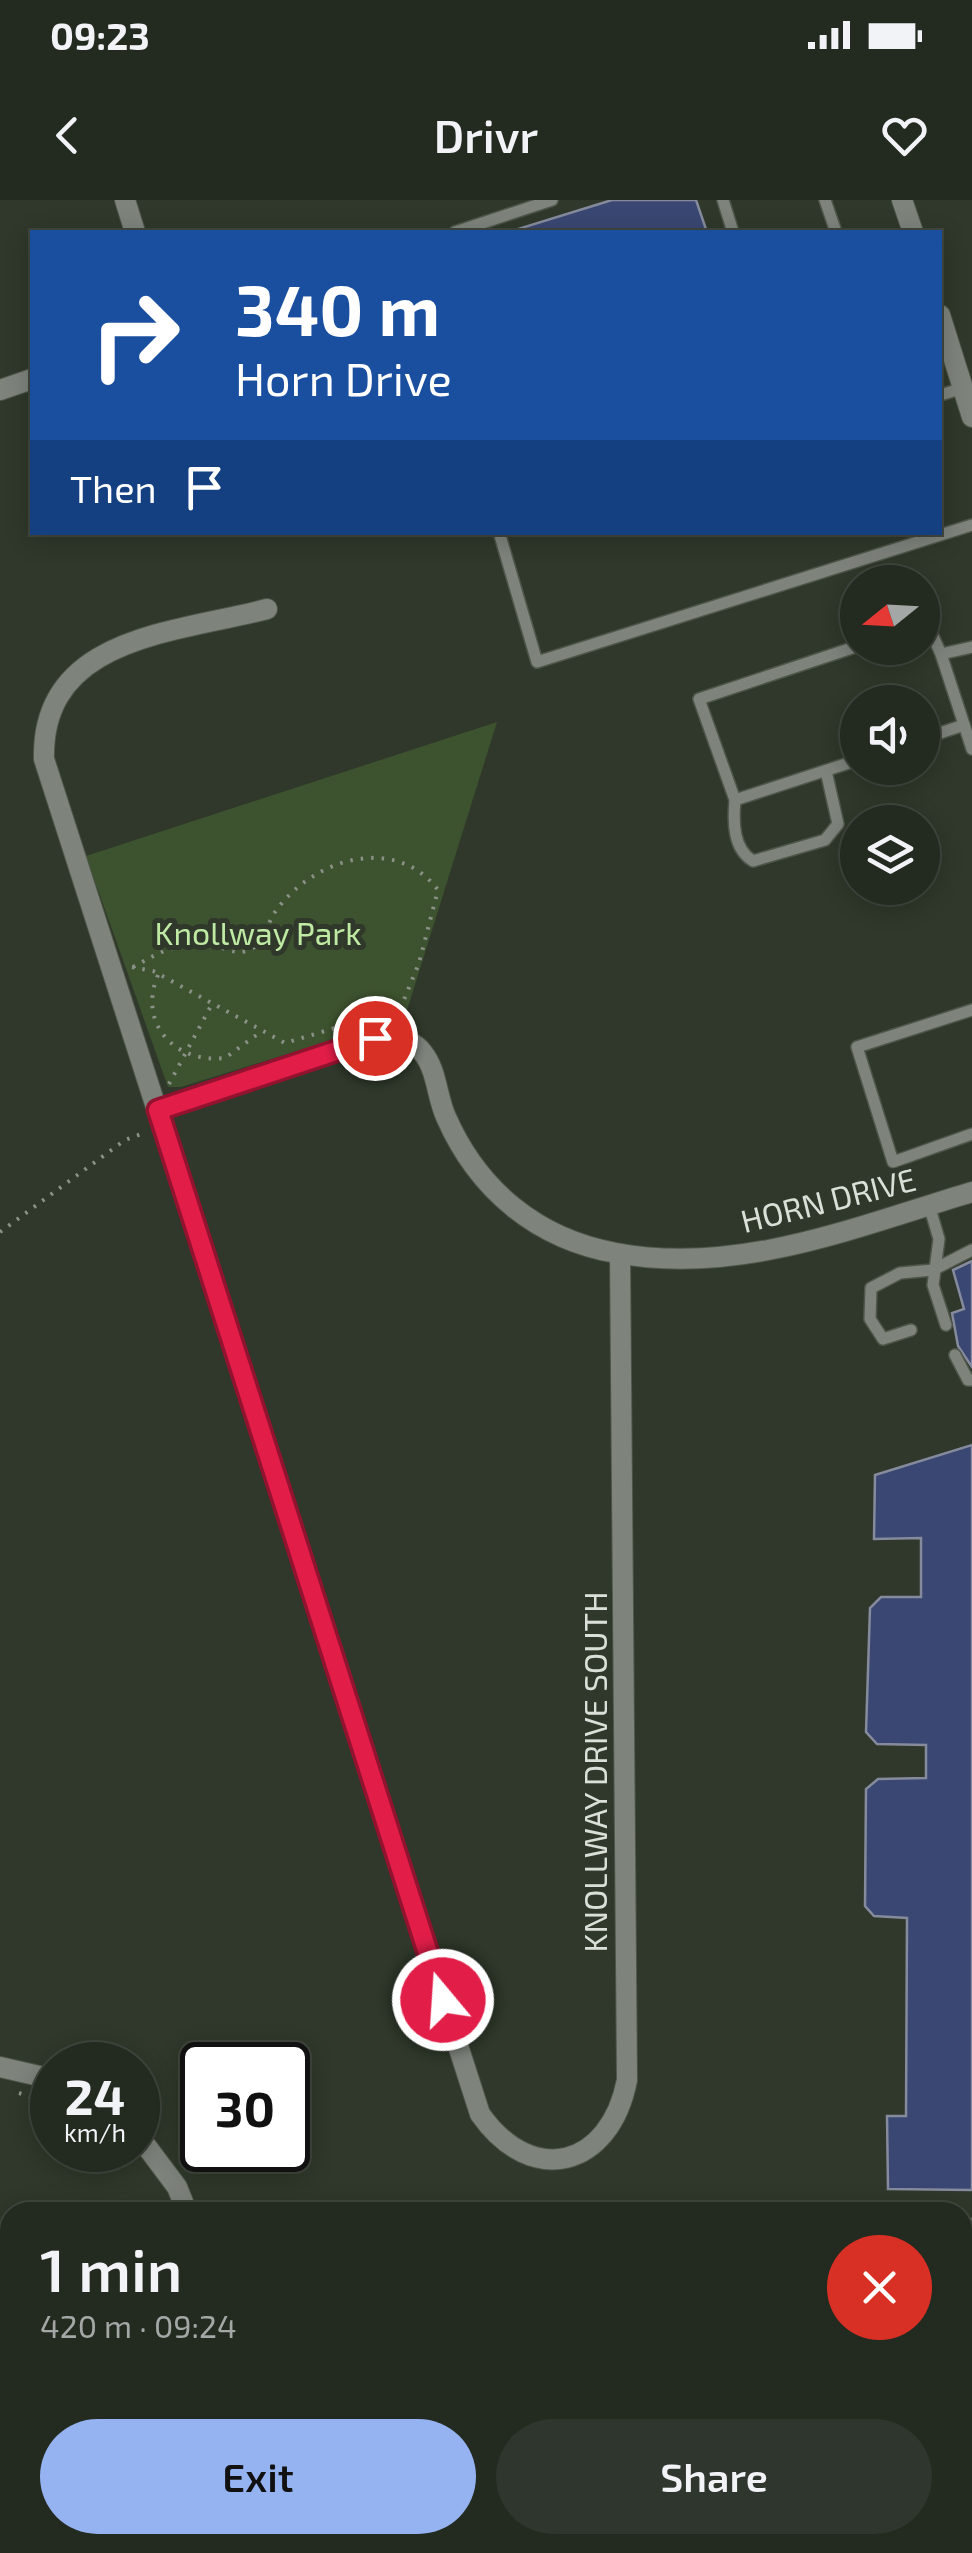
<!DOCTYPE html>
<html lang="en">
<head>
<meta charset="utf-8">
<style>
  :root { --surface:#232a20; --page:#2f362d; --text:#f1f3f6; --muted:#a3a7a5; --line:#40463e; --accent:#95b2f1 }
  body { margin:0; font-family:"Exo 2",sans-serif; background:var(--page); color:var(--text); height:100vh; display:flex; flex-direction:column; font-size:38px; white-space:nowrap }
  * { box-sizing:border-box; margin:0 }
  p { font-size:32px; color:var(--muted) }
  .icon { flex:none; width:55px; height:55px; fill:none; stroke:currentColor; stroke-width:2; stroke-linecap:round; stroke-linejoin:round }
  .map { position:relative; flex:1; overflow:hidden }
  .panel { position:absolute; left:0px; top:2002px; width:972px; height:352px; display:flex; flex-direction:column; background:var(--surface); border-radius:30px 30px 0 0; box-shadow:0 5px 25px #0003,0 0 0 2px var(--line) }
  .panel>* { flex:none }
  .hud { position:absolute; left:30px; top:30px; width:912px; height:305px; border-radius:0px; box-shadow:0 5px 25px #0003,0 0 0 2px var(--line); background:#1a4fa0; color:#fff; overflow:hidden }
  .needle { width:65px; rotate:252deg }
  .fabs { position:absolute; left:840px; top:365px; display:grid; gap:20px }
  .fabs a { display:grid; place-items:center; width:100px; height:100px; border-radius:50%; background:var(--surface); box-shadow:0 5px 25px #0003,0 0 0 2px var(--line); font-size:50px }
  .speed { position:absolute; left:30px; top:1842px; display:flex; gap:20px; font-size:50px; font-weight:700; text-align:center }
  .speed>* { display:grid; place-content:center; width:130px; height:130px; border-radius:50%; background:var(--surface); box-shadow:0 5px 25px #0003,0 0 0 2px var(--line); line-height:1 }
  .speed small { font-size:25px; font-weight:400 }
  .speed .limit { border:5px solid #111; border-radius:15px; background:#fff; color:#111 }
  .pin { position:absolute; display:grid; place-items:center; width:85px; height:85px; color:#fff; margin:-42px; border:5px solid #fff; border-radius:50%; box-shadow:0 2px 10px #0007 }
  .me { position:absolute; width:110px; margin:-55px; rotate:342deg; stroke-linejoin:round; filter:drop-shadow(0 0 8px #0008) }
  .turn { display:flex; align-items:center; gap:35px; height:210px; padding:0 40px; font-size:45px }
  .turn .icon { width:130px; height:130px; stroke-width:2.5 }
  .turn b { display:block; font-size:70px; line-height:85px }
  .then { display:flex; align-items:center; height:95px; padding:0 40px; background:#0003; gap:20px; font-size:38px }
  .round { display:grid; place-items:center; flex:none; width:105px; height:105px; border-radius:52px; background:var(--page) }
  .summary { display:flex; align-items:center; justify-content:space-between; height:170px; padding:0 40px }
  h1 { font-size:60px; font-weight:600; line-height:75px }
  .button { display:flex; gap:20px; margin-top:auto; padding:20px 40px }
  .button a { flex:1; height:115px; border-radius:60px; background:var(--accent); color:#111; font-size:40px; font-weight:600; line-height:115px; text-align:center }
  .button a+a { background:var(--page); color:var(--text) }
  .status { display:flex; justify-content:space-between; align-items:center; height:70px; padding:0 50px; background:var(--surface); direction:ltr }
  .status svg { height:28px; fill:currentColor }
  header { display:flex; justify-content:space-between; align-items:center; height:130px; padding:0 40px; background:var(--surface); font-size:45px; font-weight:600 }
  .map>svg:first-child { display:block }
  .green { fill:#3d522f }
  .building { fill:#3a4772; stroke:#858b9c; stroke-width:2.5 }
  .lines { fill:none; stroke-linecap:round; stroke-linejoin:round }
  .service-casing { stroke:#4e5649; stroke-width:14 }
  .minor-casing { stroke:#4e5649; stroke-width:22 }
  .tertiary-casing { stroke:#4e5649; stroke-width:22 }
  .motorway-casing { stroke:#4e5649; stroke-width:32 }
  .path { stroke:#8a9186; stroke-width:4; stroke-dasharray:2.5 8; stroke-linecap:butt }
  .service { stroke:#7e837c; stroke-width:11 }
  .minor { stroke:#7e837c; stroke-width:20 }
  .tertiary { stroke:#7e837c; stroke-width:20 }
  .motorway { stroke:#e4f0de; stroke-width:30 }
  .route-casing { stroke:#92132f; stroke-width:25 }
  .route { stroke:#e11d48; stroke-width:18 }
  .labels { text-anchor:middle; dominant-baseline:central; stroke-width:10; stroke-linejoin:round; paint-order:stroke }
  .park-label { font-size:32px; fill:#beeaa4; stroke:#2f382a }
  .street-label { font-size:32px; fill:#dae0d7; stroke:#2f382a }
</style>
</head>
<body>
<div class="status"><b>09:23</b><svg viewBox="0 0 49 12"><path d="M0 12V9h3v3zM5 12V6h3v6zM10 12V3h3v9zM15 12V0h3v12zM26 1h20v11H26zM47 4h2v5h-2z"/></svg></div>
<header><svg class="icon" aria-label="back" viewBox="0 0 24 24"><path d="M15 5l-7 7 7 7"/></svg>Drivr<svg class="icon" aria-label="heart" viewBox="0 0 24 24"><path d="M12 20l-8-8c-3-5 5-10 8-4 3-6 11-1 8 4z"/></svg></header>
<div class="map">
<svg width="972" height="2353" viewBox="0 0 972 2353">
  <rect width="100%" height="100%" fill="#2f382a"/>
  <polygon class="green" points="497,522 403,823 372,828 181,887 168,887 86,656"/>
  <g class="building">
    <polygon points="612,0 696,0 707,32 519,32 518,29"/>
    <polygon points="972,1061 972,1167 958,1146 952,1113 964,1109 953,1070"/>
    <polygon points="972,1245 972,1990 888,1989 887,1916 906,1916 907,1718 874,1716 865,1706 866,1589 878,1579 926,1578 926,1545 877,1544 866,1532 870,1408 881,1397 921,1397 921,1338 874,1339 875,1275"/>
  </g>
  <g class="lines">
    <defs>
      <g id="service">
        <polyline points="723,0 733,32"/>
        <polyline points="825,0 836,32"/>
        <polyline points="455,32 552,0"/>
        <polyline points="940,195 964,188"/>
        <polyline points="499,332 537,462 972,325"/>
        <polyline points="922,424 927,423 941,454"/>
        <polyline points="858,446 699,499 735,600 858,560"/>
        <polyline points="972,447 941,454 972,549"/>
        <polyline points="922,539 964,525"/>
        <path d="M 735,600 C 733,622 733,649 753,661 L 825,640 L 838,624 L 826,571"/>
        <polyline points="972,810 857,847 893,962 972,934"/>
        <polyline points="929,1005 939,1039 933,1085 946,1125"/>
        <polyline points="911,1130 883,1139 870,1119 871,1088 900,1073 933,1070 972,1050"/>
        <polyline points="955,1155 968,1180 972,1180"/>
        <polyline points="962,2024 972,2024"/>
        <polyline points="962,2059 972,2047"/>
        <polyline points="0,2245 10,2279"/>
        <polyline points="30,2345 32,2353"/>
      </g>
      <g id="minor">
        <polyline points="125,0 135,32"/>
        <polyline points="0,190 32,179"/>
        <path d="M 267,409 C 176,433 41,436 44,559 L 480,1914 C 532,1988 610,1968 627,1880 L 620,1054"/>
        <path d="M 158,910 L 375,838 C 393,836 412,838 423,853 C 437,870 437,898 446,917 C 478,990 537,1039 616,1053 C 738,1076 858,1026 972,992"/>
      </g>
      <g id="tertiary">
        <polyline points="902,0 913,32"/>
        <polyline points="940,115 972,217"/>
        <polyline points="0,1867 52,1879"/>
        <polyline points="138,1935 177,1987 187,2012"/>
        <polyline points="962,2181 972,2172"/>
        <polyline points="286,2345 288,2353"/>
        <polyline points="697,2353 718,2345"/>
      </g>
      <g id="motorway">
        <polyline points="962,2288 972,2280"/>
        <polyline points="879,2353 890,2345"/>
      </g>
    </defs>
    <use href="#service" class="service-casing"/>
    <use href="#minor" class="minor-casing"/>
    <use href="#tertiary" class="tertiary-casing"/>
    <use href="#motorway" class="motorway-casing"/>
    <g class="path">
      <polyline points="132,767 153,771 285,843 365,819"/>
      <path d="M 133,767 C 158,753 183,739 212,745 C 221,747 234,753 242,752 C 264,749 265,727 275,712 C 312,659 395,633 438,690 L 419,763 L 399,812 L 380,817"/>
      <path d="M 158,775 C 137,824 176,864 225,858 L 262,831"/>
      <polyline points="169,884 212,804"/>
      <polyline points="0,1032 125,940 144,933"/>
      <polyline points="19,1893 52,1904"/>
      <polyline points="646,2353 670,2345"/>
    </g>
    <use href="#service" class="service"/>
    <use href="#minor" class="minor"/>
    <use href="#tertiary" class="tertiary"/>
    <use href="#motorway" class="motorway"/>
  </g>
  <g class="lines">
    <defs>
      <polyline id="route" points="375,838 158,910 443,1800"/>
    </defs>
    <use href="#route" class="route-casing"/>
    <use href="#route" class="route"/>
  </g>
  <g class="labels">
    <g class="park-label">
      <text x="258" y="732">Knollway Park</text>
    </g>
    <g class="street-label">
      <text transform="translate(828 999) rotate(-14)">HORN DRIVE</text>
      <text transform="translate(594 1572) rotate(-90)">KNOLLWAY DRIVE SOUTH</text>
    </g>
  </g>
</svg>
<div class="fabs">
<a><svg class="needle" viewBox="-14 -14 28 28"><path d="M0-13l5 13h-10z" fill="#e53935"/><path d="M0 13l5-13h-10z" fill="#a3a7a5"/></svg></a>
<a><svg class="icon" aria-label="sound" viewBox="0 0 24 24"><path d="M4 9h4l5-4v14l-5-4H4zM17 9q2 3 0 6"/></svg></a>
<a><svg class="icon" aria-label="layers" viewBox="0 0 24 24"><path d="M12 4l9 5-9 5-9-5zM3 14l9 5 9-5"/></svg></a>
</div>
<div class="speed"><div>24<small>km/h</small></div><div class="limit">30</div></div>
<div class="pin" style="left:375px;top:838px;background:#d93025"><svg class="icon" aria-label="arrive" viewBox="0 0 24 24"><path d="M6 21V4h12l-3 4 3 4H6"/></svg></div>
<svg class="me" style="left:443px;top:1800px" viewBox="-20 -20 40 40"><circle r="17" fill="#e11d48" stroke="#fff" stroke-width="3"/><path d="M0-11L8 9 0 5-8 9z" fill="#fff"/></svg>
<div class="hud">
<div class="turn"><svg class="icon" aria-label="right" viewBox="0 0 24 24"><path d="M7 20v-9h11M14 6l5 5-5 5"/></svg><div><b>340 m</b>Horn Drive</div></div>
<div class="then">Then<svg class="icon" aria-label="arrive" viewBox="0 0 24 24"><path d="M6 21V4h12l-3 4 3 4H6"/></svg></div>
</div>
<section class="panel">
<div class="summary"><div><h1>1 min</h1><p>420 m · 09:24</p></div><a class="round" style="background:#d93025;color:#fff"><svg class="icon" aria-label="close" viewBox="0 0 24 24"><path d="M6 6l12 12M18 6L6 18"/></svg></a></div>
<div class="button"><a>Exit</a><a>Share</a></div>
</section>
</div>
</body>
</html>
